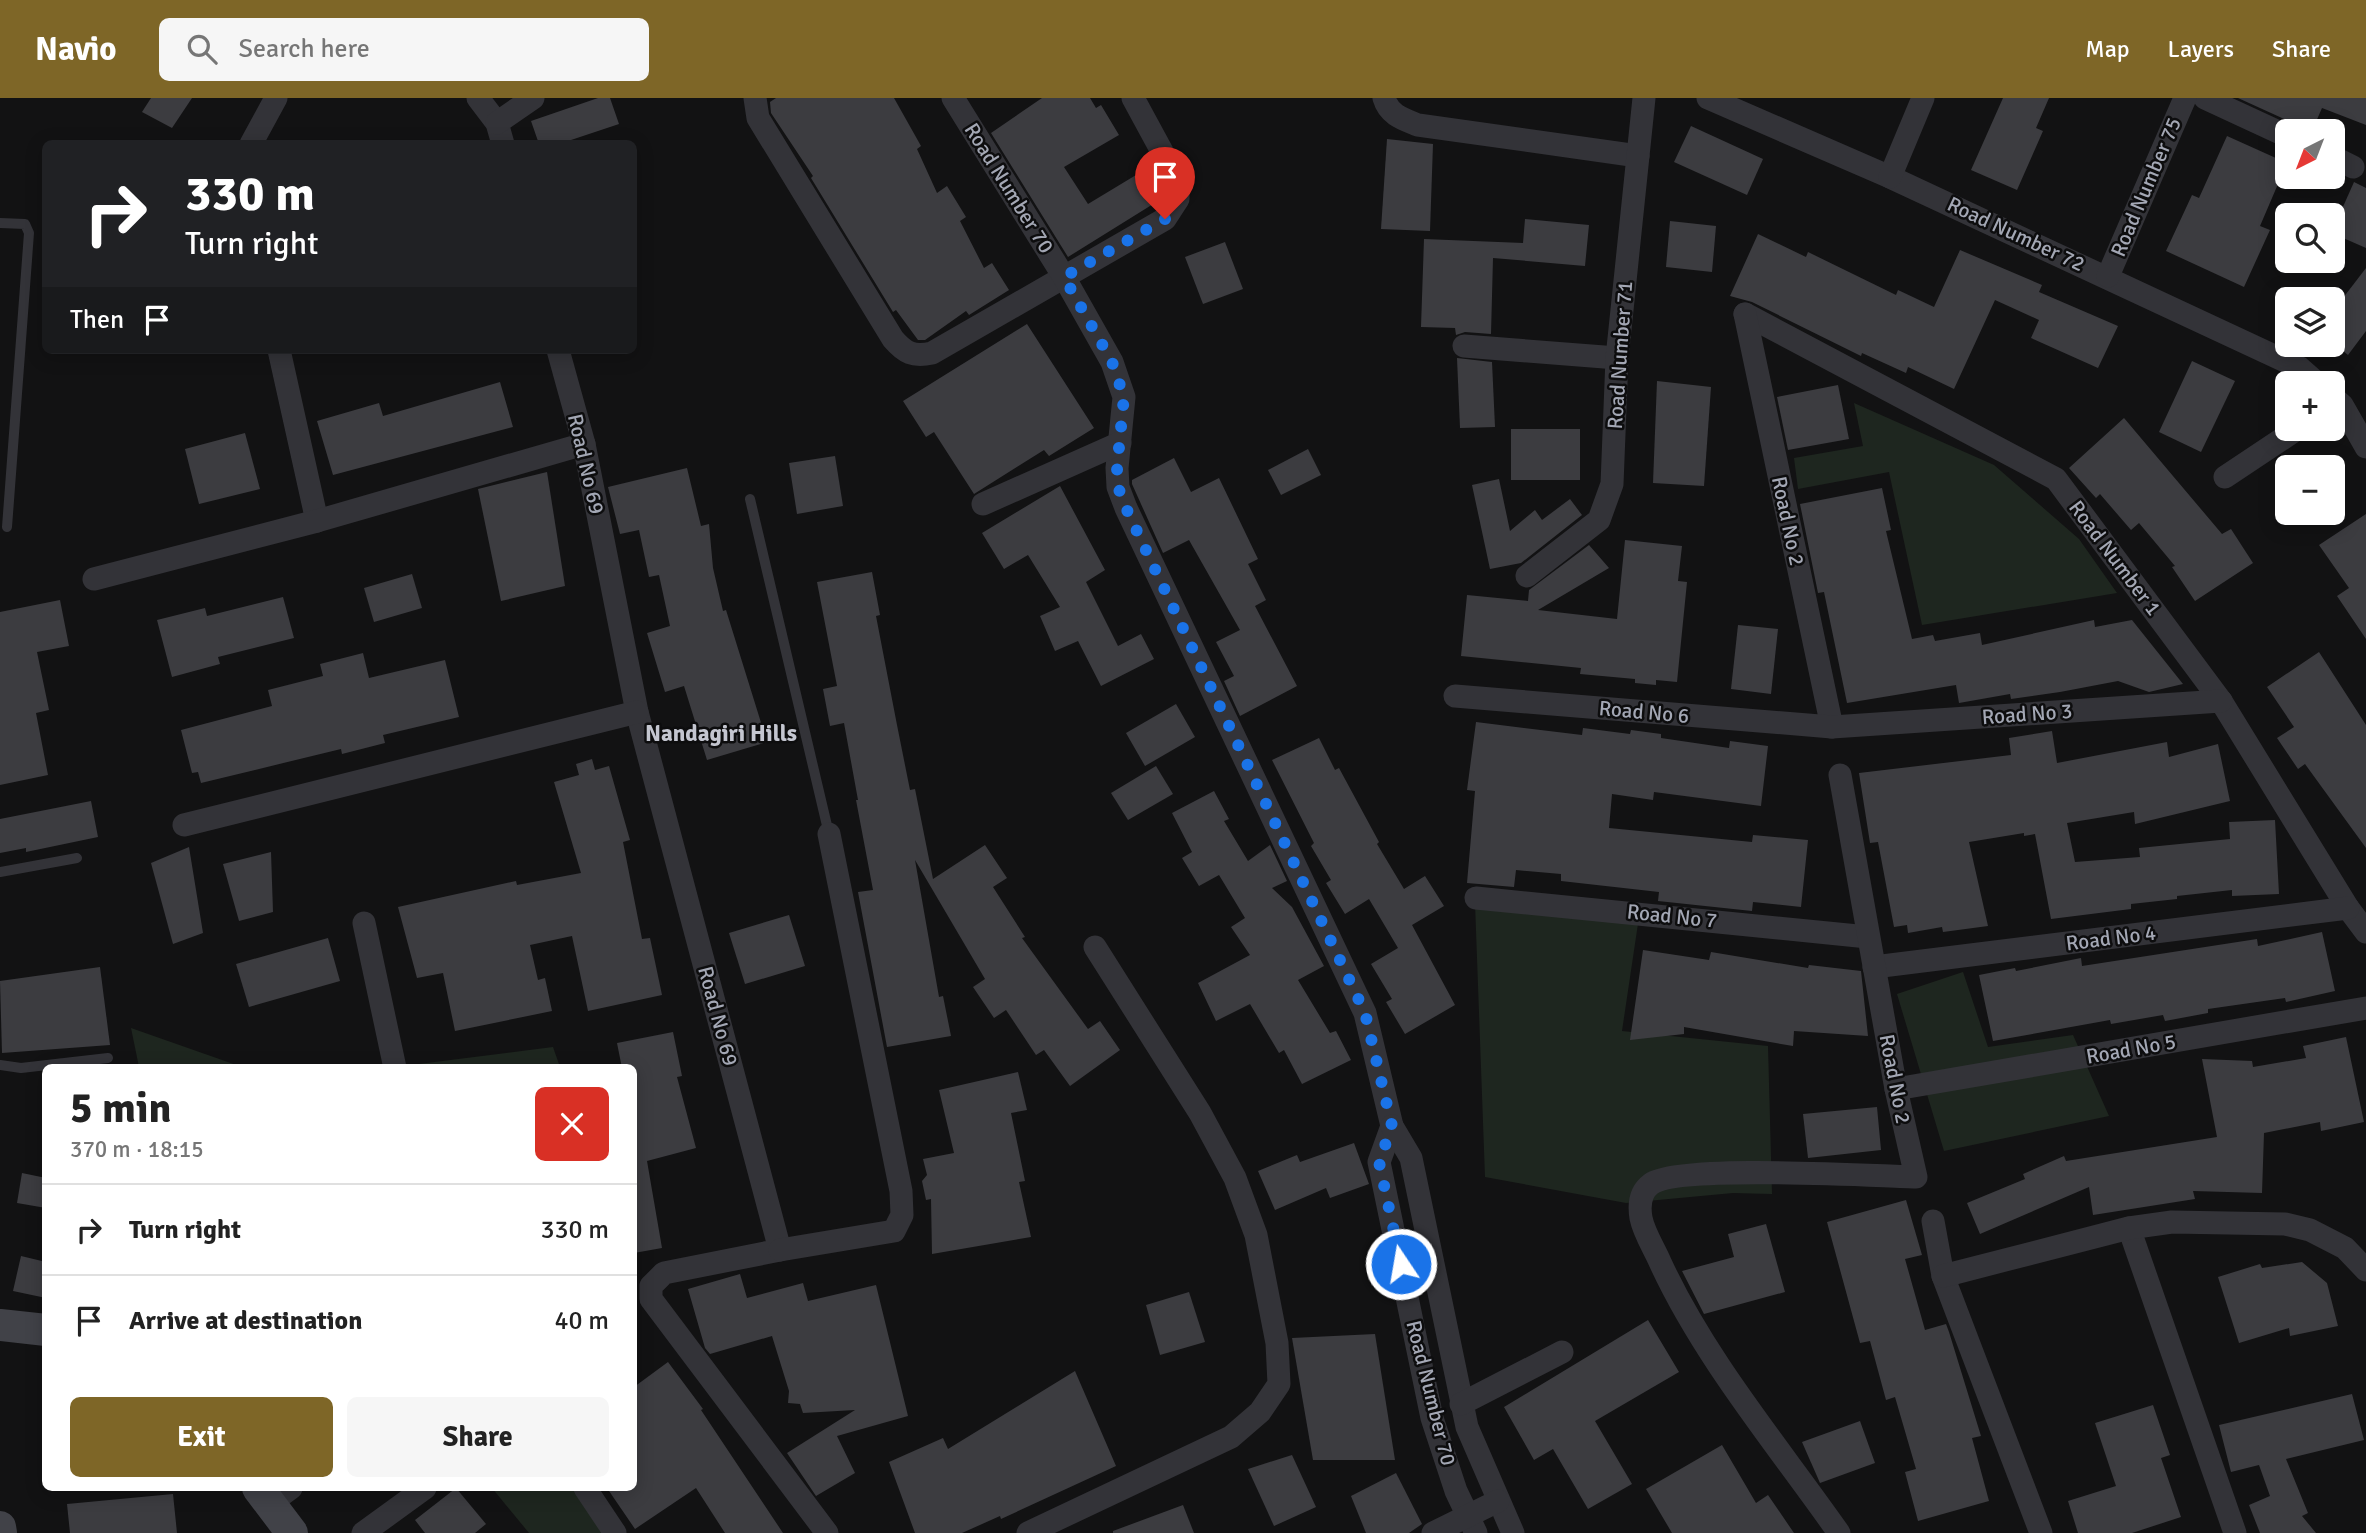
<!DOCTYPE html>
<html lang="en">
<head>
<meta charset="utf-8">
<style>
  :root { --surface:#fff; --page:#f6f6f6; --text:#222; --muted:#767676; --line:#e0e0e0; --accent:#7e6627 }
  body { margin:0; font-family:Signika,sans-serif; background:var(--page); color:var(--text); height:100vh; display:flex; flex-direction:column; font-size:26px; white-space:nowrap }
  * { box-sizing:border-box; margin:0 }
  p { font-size:23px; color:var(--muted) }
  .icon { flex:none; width:38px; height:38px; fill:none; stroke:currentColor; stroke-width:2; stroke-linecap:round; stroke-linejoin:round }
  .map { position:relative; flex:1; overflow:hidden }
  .side { position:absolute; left:42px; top:966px; width:595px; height:427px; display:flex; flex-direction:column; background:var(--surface); border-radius:10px; box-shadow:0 4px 18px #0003 }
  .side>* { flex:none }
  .guide { position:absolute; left:42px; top:42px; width:595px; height:214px; border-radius:10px; box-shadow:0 4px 18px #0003; background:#202124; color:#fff; overflow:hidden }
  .needle { width:46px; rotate:222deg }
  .fabs { position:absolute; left:2275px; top:21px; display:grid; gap:14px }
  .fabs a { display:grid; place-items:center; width:70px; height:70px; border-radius:10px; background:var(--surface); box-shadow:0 4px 18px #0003; font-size:35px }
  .pin { position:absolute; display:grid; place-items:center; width:60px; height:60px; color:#fff; margin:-72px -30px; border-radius:50% 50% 50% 0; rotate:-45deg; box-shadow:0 0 7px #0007 }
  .pin .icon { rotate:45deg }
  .me { position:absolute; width:77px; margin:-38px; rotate:348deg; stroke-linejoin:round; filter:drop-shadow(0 0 5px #0008) }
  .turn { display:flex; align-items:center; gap:24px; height:147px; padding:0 28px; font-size:32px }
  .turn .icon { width:91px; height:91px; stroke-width:2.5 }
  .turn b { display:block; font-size:49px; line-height:60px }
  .then { display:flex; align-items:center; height:66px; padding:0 28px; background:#0003; gap:14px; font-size:26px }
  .round { display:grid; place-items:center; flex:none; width:74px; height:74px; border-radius:10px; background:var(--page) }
  .head { display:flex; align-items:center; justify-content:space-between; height:119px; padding:0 28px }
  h1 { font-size:42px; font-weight:800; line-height:52px }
  .cta { display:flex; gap:14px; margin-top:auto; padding:14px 28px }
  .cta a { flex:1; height:80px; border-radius:10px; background:var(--accent); color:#fff; font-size:28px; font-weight:800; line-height:80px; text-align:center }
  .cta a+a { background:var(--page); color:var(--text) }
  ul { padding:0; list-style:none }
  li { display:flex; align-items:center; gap:21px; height:91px; padding:0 28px; border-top:2px solid var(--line) }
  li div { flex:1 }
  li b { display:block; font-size:26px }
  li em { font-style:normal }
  header { display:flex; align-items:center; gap:42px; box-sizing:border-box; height:98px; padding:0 35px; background:var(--accent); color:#fff }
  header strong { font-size:33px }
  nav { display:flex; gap:38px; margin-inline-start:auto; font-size:24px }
  .search { width:490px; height:63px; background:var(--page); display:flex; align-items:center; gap:18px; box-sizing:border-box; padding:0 24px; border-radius:10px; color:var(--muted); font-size:26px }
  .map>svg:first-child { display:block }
  .green { fill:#1e261f }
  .building { fill:#3c3c40 }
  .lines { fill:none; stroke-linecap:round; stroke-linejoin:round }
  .lane { stroke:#333338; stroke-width:10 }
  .street { stroke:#333338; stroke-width:23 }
  .secondary { stroke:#414248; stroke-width:32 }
  .route { stroke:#1a73e8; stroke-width:12; stroke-dasharray:0 21.6 }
  .labels { text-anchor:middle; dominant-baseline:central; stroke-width:5; stroke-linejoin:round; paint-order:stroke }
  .street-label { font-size:21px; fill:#a3a7b4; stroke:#0d0d0e }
  .neighbourhood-label { font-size:23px; font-weight:bold; fill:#c4c6d0; stroke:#0d0d0e }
</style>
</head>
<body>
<header>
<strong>Navio</strong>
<div class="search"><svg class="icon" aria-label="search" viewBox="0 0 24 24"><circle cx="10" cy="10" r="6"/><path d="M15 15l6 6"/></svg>Search here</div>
<nav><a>Map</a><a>Layers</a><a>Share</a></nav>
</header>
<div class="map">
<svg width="2366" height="1435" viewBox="0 0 2366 1435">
  <rect width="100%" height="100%" fill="#121213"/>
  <g class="green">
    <polygon points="1854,305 1994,367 2079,441 2117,495 1922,527 1889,374 1798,391 1794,360 1863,348"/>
    <polygon points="1475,805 1639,819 1622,933 1768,948 1772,1096 1733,1095 1626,1105 1485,1079"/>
    <polygon points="1963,874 1988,949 2073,937 2109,1018 1944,1053 1897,896"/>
    <polygon points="131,930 242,969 139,969"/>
    <polygon points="553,949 560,969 387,970"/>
    <polygon points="492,1390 587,1390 610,1435 529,1435"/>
  </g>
  <g class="building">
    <polygon points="151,0 192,0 172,30 142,14"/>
    <polygon points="598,0 610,0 619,26 559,46 539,46 531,23"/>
    <polygon points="776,0 894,0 921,48 917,51 937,95 947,88 966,119 960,123 984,170 992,165 1009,192 969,217 966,213 925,242 918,242 896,212 893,214 811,80 813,78 771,15 770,4"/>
    <polygon points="1042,0 1090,0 1096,10 1101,7 1119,37 1064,69 1088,106 1141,74 1158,103 1068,159 991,35"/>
    <polygon points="2003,0 2049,0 2036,30 2043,33 2017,92 1971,72"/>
    <polygon points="2238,0 2366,0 2366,27 2322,10 2312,33 2302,33 2293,25"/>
    <polygon points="1691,28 1763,61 1747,97 1674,64"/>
    <polygon points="2227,38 2287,65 2260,128 2270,132 2244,189 2166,153 2192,97 2199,100"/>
    <polygon points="1387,41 1433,46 1430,133 1381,131"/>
    <polygon points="2354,84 2366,90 2366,150 2334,136 2334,129"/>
    <polygon points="1525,121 1589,127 1585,168 1493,160 1491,236 1465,234 1456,237 1455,230 1421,229 1424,141 1523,145"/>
    <polygon points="1670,123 1716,128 1712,174 1666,169"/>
    <polygon points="1758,136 1806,159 1808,154 1896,197 1898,192 1934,209 1960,152 2042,187 2039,194 2118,228 2098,270 2031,240 2039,222 1995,202 1954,291 1908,269 1906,275 1862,255 1861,258 1752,204 1730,198"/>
    <polygon points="1225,144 1243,191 1203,206 1185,159"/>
    <polygon points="2366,170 2366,233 2348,257 2333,245 2333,213"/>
    <polygon points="1027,226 1094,330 1049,358 1044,352 974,396 934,334 926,339 903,303"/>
    <polygon points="1457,260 1492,264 1495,329 1460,330"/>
    <polygon points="2192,263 2235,283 2201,354 2159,334"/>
    <polygon points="1657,283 1711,289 1704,388 1653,385"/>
    <polygon points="500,284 513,329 333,377 317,323 379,305 383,318"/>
    <polygon points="1838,287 1849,341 1788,352 1777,299"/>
    <polygon points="2124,320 2222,436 2231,431 2253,465 2195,503 2172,469 2175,468 2139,425 2131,432 2100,396 2096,400 2069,370"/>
    <rect x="1511" y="331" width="69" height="51"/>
    <polygon points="245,335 260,391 199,406 185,351"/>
    <polygon points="1308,351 1321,377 1281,397 1268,372"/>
    <polygon points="835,358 843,408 797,416 789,365"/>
    <polygon points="1174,360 1191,394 1219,380 1258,461 1248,466 1266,502 1255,508 1297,588 1240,618 1224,583 1234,578 1216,544 1240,532 1189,442 1163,455 1132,386 1132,382"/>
    <polygon points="687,370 701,428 709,426 713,470 723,513 726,512 767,644 707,662 684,588 665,594 647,535 670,528 659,477 649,479 639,432 620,436 608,389"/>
    <polygon points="547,374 565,488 501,503 478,391"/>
    <polygon points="1499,381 1510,433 1535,412 1542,422 1570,401 1582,417 1521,465 1490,471 1472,387"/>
    <polygon points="1060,388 1105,472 1086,484 1118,548 1141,536 1154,561 1101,588 1078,543 1055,553 1040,518 1060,509 1028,457 1004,471 982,435"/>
    <polygon points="1882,390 1891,432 1886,433 1912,541 1933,537 1935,543 1980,535 1982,547 2094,522 2095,529 2132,522 2183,586 2149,594 2118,583 2060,594 2011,601 2010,596 1959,605 1956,587 1847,605 1824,494 1818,495 1800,406"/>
    <polygon points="2366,416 2366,541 2337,498 2349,490 2319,447"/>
    <polygon points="1625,442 1682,448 1678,483 1687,484 1677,584 1656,582 1656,587 1635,585 1635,581 1580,576 1581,570 1461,558 1467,497 1528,503 1529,492 1589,447 1609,470 1538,512 1617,521"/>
    <polygon points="872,474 880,517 876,518 897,627 910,692 915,691 933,781 985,747 1007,780 993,789 1025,839 1022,840 1088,931 1100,923 1120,952 1070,988 1044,952 1036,957 1006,912 994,920 973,889 985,881 915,762 939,899 943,898 951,938 887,949 858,794 873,792 856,702 858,702 844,625 830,628 823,591 837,588 817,484"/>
    <polygon points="412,476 422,510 374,524 364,490"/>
    <polygon points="283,499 294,540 218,559 220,566 172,579 157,522 205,510 207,518"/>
    <polygon points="60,502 69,548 37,554 49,612 36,615 48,677 0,687 0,514"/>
    <polygon points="1738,527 1778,531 1771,596 1731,591"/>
    <polygon points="2319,554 2366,627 2366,750 2305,666 2298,671 2277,640 2294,629 2267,589"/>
    <polygon points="363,555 369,580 445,562 459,619 383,637 385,645 342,656 341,651 201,685 198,674 192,675 181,632 272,608 268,592 323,578 320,566"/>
    <polygon points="1176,606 1195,639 1145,668 1126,635"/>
    <polygon points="1476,624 1582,637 1583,630 1630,636 1631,632 1661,636 1661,640 1729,650 1730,643 1768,648 1761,708 1654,694 1653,702 1612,696 1609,730 1752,744 1753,737 1808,742 1801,809 1753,804 1752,813 1658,803 1659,794 1561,783 1561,776 1516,772 1514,789 1467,785 1475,693 1467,692"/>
    <polygon points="2052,633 2057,665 2167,644 2169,659 2218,646 2230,703 2135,726 2134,714 2067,725 2075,764 2140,759 2139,750 2230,741 2229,724 2275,722 2279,796 2232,798 2232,792 2177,798 2177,801 2131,806 2131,811 2051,821 2035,736 2024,738 2024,735 1969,744 1988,828 1943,834 1942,829 1908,835 1907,827 1894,829 1878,744 1870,745 1859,675 2011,657 2009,640"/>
    <polygon points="1319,640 1335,672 1339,670 1379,744 1377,746 1404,791 1425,778 1444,808 1412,827 1455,907 1405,936 1386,904 1392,901 1371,866 1398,850 1369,801 1345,816 1326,785 1331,782 1311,748 1314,745 1272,662"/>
    <polygon points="592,661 595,672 609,668 630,742 623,744 642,841 650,840 662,897 588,913 572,838 530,847 538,882 545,880 552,913 455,933 443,875 417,880 398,809 516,783 517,787 581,775 554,684 579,677 576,666"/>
    <polygon points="1156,668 1173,696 1128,722 1111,695"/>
    <polygon points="1214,693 1229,721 1224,723 1248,763 1270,747 1287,783 1272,790 1292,809 1324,868 1298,882 1330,935 1336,933 1351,962 1302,986 1284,952 1279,955 1250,906 1216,923 1198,885 1250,857 1231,829 1245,820 1219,777 1199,788 1182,760 1192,754 1172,715"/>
    <polygon points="91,703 98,739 26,754 26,750 0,755 0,721"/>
    <polygon points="189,749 203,835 173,846 151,765"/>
    <polygon points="271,754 273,814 239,823 223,766"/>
    <polygon points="789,817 805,868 745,886 729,835"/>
    <polygon points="2322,834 2335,893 2286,904 2285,900 2208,911 2208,915 2165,923 2163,917 2111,926 2110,922 1993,943 1979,877 2015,870 2016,873 2081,860 2082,868 2257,841 2258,848"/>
    <polygon points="328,840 340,883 249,909 236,866"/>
    <polygon points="1643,852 1709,862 1711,854 1808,870 1809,867 1861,873 1868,938 1794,933 1793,948 1684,929 1684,936 1630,942"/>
    <polygon points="100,869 110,947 2,955 0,883"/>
    <polygon points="673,934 682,978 677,979 696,1050 647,1063 662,1150 634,1155 634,970 622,970 617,945"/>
    <polygon points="2346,939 2364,1024 2321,1033 2320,1024 2264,1035 2262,1095 2193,1093 2195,1101 2093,1117 2089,1089 1980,1136 1967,1105 2025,1081 2023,1076 2064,1058 2066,1063 2217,1039 2202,961 2252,963 2253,969 2306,960 2303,948"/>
    <polygon points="1018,974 1027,1012 1011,1015 1025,1083 1019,1084 1031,1139 932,1156 931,1101 926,1102 922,1083 927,1077 923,1061 954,1055 939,992"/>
    <polygon points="1877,1009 1881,1052 1808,1060 1803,1016"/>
    <polygon points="1354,1045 1369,1086 1330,1100 1326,1090 1275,1112 1258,1073 1297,1057 1300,1064"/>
    <polygon points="22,1075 46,1080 46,1110 17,1105"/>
    <polygon points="1906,1102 1922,1157 1905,1161 1925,1232 1946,1226 1949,1234 1981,1338 1972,1340 1989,1403 1918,1423 1905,1374 1916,1371 1895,1299 1886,1302 1870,1243 1860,1245 1827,1124"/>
    <polygon points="1766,1126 1785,1194 1704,1216 1682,1173 1734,1159 1728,1136"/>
    <polygon points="21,1158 46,1164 46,1200 13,1193"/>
    <polygon points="2302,1164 2327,1185 2338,1228 2290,1238 2289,1230 2239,1245 2218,1179 2260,1166 2262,1170"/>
    <polygon points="740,1176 747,1200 803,1185 808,1203 876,1187 908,1318 837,1338 855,1375 816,1398 787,1355 855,1312 803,1315 800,1306 788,1305 789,1293 772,1238 710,1256 705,1250 688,1191"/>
    <polygon points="1189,1194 1205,1244 1160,1257 1146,1207"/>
    <polygon points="1648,1222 1679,1274 1595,1323 1632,1386 1588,1411 1553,1351 1534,1362 1504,1309"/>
    <polygon points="1375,1236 1395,1362 1313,1362 1292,1240"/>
    <polygon points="668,1264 703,1311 701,1312 783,1435 725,1435 696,1390 635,1431 607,1390 634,1390 634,1289"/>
    <polygon points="1075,1273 1116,1368 1001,1421 1000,1418 962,1435 915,1435 889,1364 943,1340 948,1351"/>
    <polygon points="2352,1296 2364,1342 2286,1361 2308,1415 2302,1418 2316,1435 2260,1435 2249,1407 2270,1398 2259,1367 2231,1374 2219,1327"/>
    <polygon points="2153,1307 2170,1357 2161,1360 2181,1419 2132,1435 2078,1435 2068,1403 2116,1388 2095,1325"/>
    <polygon points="1860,1323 1875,1365 1820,1385 1802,1344"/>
    <polygon points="1722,1347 1756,1405 1768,1397 1794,1435 1672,1435 1646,1391"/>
    <polygon points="1292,1357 1316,1409 1274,1428 1248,1371"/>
    <polygon points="1396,1375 1422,1426 1409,1435 1366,1435 1351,1398"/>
    <polygon points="456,1390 486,1426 475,1435 425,1435 415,1422"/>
    <polygon points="173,1396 177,1435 70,1435 67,1406"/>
    <polygon points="1183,1407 1194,1435 1113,1435 1113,1433"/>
  </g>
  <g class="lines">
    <g class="lane">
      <polyline points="0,125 25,126 29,135 7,429"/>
      <polyline points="750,401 829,736"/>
      <polyline points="0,774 77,760"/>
      <polyline points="0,967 21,970 108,960"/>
    </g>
    <g class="street">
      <polyline points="478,0 497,25 503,46"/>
      <path d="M 755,0 L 758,20 L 893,241 C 905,255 913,259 932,255 L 1165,121 L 1178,101 L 1178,83 L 1133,0"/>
      <polyline points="953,0 1064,179 1112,264 1124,299 1117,370 1118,389 1126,410 1365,915 1392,1028 1379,1064 1432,1320 1456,1393 1476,1435"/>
      <path d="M 1384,0 C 1389,17 1403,21 1418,27 L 1638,58"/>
      <polyline points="1708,0 1890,79 2300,270 2317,285"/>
      <polyline points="2205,0 2287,38"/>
      <polyline points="497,25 533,0"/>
      <polyline points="251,46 276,0"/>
      <polyline points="2333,59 2353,69"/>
      <polyline points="1890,79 1923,0"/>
      <polyline points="2108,178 2185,0"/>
      <polyline points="1745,216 2056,381 2221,603 2348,810 2366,834"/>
      <polyline points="1745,216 1832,629"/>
      <polyline points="1464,248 1617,260"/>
      <polyline points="279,252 317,423"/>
      <polyline points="558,252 584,346 637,614 780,1152 664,1175 651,1188 651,1201 827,1435"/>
      <polyline points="2333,299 2342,307 2366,349"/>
      <polyline points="2225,379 2297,331"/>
      <polyline points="983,406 1120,345"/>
      <polyline points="1527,478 1599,422 1612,386 1617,260 1644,0"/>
      <polyline points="94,481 317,423 584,346"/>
      <polyline points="1455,598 1832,629 2221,603"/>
      <polyline points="184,727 637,614"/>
      <polyline points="1476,800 1868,839"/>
      <polyline points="364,825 395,970"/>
      <polyline points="1874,869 2348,810"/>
      <polyline points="1896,991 2366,910"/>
      <polyline points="1392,1028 1411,1060 1467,1329 1513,1435"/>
      <polyline points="1933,1123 1943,1178 2041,1435"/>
      <polyline points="2129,1130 2235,1435"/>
      <polyline points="780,1152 894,1133 902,1117 901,1093 829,736"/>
      <polyline points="1943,1178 2129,1130 2172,1124 2285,1126 2310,1132 2345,1150 2366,1172"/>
      <polyline points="1461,1306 1562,1254"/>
      <polyline points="585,1390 615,1435"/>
      <polyline points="272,1404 291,1390"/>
      <polyline points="363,1435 425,1390"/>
      <polyline points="1028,1435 1231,1339 1260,1314 1279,1286 1277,1245 1256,1137 1235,1080 1200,1015 1095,849"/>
      <polyline points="1433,1435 1498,1403"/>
      <path d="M 1839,1435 C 1778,1348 1704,1260 1660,1164 C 1654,1150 1644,1135 1641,1120 C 1639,1108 1640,1094 1651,1086 C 1678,1066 1872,1078 1916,1079 L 1896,991 L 1840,677"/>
    </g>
    <g class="secondary">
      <polyline points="0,1227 46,1232"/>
      <polyline points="258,1390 292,1435"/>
      <polyline points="0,1429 1,1435"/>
    </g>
  </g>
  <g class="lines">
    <polyline class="route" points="1165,121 1064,179 1112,264 1124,299 1117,370 1118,389 1126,410 1365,915 1392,1028 1379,1064 1401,1166"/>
  </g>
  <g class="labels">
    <g class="street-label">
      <text transform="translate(2146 89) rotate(-67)">Road Number 75</text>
      <text transform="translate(1009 90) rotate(58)">Road Number 70</text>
      <text transform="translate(2016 136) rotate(25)">Road Number 72</text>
      <text transform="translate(1620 257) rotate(-86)">Road Number 71</text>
      <text transform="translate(586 366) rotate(77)">Road No 69</text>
      <text transform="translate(1788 423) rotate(78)">Road No 2</text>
      <text transform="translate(2115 460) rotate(53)">Road Number 1</text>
      <text transform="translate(1644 614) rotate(5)">Road No 6</text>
      <text transform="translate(2027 616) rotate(-4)">Road No 3</text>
      <text transform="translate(1672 818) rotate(6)">Road No 7</text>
      <text transform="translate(2111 840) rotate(-7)">Road No 4</text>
      <text transform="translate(718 918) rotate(75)">Road No 69</text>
      <text transform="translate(2131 951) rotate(-10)">Road No 5</text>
      <text transform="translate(1895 981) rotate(79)">Road No 2</text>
      <text transform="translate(1431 1295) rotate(76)">Road Number 70</text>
    </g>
    <g class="neighbourhood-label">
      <text x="721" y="635">Nandagiri Hills</text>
    </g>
  </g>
</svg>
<div class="fabs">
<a><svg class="needle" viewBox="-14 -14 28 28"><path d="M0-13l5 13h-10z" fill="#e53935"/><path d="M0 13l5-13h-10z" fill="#767676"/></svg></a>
<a><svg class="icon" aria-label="search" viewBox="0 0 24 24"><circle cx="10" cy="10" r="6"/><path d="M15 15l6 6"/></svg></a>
<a><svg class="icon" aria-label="layers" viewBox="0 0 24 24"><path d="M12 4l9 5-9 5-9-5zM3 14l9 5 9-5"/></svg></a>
<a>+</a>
<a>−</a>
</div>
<div class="pin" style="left:1165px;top:121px;background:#d93025"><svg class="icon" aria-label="arrive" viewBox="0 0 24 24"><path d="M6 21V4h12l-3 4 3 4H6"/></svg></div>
<svg class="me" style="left:1401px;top:1166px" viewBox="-20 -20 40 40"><circle r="17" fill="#1a73e8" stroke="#fff" stroke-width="3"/><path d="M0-11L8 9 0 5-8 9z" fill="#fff"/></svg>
<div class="guide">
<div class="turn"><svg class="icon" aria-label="right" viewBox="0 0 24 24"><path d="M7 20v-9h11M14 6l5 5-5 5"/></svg><div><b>330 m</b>Turn right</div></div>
<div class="then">Then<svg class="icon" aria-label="arrive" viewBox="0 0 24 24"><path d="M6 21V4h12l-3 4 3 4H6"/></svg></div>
</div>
<section class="side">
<div class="head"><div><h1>5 min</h1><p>370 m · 18:15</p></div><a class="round" style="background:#d93025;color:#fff"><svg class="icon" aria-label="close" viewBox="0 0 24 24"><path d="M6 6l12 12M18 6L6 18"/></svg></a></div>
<ul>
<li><svg class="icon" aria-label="right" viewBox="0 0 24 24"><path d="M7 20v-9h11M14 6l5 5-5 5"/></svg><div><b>Turn right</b></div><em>330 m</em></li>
<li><svg class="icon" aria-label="arrive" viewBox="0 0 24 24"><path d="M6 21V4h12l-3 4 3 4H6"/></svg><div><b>Arrive at destination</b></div><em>40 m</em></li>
</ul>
<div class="cta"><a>Exit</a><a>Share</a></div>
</section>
</div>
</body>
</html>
